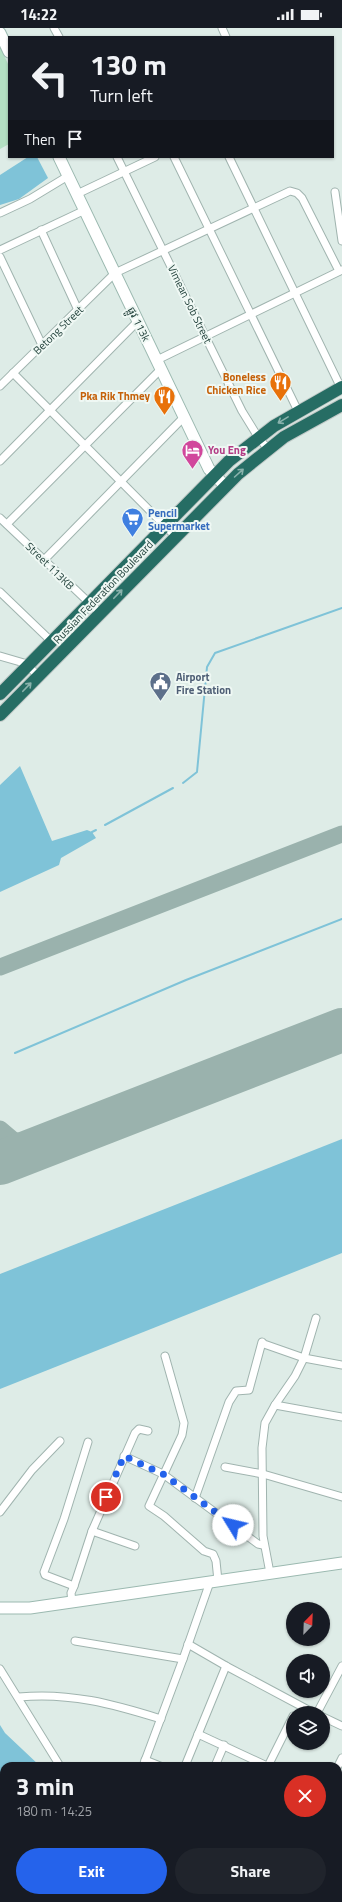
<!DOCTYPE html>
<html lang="en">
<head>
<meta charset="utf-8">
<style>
  :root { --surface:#171b24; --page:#20242c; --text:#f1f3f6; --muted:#9ea1a6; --accent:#2563eb }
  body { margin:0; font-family:"Titillium Web","Noto Sans Khmer",sans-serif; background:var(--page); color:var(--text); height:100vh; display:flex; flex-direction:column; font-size:15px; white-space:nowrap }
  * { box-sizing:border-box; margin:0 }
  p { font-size:13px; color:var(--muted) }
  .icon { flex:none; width:22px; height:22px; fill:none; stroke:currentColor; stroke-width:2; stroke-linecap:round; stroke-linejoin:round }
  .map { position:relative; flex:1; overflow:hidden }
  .drawer { position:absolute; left:0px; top:1734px; width:342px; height:140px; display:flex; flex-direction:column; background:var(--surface); border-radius:12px 12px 0 0; box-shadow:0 1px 3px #0004 }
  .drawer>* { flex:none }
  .top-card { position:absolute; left:8px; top:8px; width:326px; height:122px; border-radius:0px; box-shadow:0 1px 3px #0004; background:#171b24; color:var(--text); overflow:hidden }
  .needle { width:26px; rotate:23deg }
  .controls { position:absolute; left:286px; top:1574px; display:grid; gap:8px }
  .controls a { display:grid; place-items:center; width:44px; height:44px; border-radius:50%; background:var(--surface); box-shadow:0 1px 3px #0004; font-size:20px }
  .pin { position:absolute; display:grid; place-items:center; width:34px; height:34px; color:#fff; margin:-17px; border:2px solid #fff; border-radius:50%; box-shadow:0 1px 4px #0007 }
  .me { position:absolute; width:44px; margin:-22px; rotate:306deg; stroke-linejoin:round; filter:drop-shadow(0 0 3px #0008) }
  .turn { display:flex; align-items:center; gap:14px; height:84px; padding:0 16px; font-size:18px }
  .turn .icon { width:52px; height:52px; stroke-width:2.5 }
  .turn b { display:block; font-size:28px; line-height:34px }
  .then { display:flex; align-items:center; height:38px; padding:0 16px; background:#0003; gap:8px; font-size:15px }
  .round { display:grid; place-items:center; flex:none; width:42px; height:42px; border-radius:21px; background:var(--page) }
  .overview { display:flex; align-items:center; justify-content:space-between; height:68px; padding:0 16px }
  h1 { font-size:24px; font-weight:700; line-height:30px }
  .button { display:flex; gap:8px; margin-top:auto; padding:8px 16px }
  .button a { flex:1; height:46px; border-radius:24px; background:var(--accent); color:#fff; font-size:16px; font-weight:700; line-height:46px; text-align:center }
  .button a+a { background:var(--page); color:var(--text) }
  .status { display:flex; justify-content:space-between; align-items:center; height:28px; padding:0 20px; background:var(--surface); direction:ltr }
  .status svg { height:11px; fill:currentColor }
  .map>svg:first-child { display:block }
  .green { fill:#b4e0c3 }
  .water { fill:#7fc3d8 }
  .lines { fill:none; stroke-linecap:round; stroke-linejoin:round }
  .stream { stroke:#7fc3d8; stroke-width:2 }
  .taxiway { stroke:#9ab2ad; stroke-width:17 }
  .runway { stroke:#9ab2ad; stroke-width:44 }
  .street-casing { stroke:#a0b4af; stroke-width:9 }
  .secondary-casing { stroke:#9bb9b0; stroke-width:13 }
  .highway-casing { stroke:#c0c9c7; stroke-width:14 }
  .street { stroke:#fff; stroke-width:7 }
  .secondary { stroke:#fff; stroke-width:11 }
  .highway { stroke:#266d64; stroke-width:12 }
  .oneway { stroke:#8ab2ac }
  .route { stroke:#2563eb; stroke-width:7; stroke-dasharray:0 12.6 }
  .labels { text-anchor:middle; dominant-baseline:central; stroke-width:4; stroke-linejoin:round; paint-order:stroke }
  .street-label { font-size:11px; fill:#1d3d37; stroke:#eff8f4 }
  .food-label { font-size:11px; font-weight:bold; fill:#c56008; stroke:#eff8f4; text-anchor:end }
  .hotel-label { font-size:11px; font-weight:bold; fill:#b23c85; stroke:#eff8f4; text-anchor:start }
  .shop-label { font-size:11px; font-weight:bold; fill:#366cbe; stroke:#eff8f4; text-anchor:start }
  .service-label { font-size:11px; font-weight:bold; fill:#4e5e75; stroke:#eff8f4; text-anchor:start }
</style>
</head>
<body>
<div class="status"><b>14:22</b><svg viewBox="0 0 49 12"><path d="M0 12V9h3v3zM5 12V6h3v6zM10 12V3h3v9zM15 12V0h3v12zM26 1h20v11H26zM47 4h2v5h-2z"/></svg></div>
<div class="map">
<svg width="342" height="1874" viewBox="0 0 342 1874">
  <rect width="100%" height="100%" fill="#deece7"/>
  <polygon class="green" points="0,19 9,38 9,116 0,121"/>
  <g class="water">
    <polygon points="28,129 37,129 48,150 19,171 0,177 0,147"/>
    <polygon points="20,738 52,813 87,802 92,804 96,810 61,830 59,837 0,864 0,757"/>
    <polygon points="342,1111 342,1225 0,1361 0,1246"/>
    <polygon points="0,1697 5,1705 40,1738 4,1738 4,1869 0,1867"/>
  </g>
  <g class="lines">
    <g class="stream">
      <polyline points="183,755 197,744 207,639 215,625 342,580"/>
      <polyline points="105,797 173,760"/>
      <polyline points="92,804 96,802"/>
      <polyline points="15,1025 186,952 342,891"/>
    </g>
    <g class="taxiway">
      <polyline points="0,939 342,806"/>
      <polyline points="0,1101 13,1112 40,1120"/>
    </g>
    <polyline class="runway" points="0,1135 342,1002"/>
    <defs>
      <g id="street">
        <polyline points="54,0 59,9"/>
        <polyline points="222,0 226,9"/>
        <polyline points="117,129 242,383 258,409 268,421"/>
        <polyline points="174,129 298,383"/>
        <polyline points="229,129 341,360"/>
        <polyline points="335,164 342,213"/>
        <polyline points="77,166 155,129"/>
        <polyline points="0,185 30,171 68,148"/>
        <polyline points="41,202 78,282"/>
        <polyline points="0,222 85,182"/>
        <polyline points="0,229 42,317"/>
        <polyline points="157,332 342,242"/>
        <polyline points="13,345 175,508"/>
        <polyline points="0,358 115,245 290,163 297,165 302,170 339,243"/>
        <polyline points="0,433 138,293"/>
        <polyline points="0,490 100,585"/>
        <polyline points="7,496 161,341"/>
        <polyline points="44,532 184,389"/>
        <polyline points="0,564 51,613"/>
        <polyline points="0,628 24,635 39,648"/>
        <polyline points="165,1328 184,1395 182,1407 149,1478 164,1488 204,1523 213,1526 216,1533 218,1553"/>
        <polyline points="275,1377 342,1389"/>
        <polyline points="124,1428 163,1446 258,1516 263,1517"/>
        <polyline points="225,1439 263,1446 342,1469"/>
        <polyline points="195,1470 229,1374 236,1363 249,1362 262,1314 264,1316 304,1330 342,1337"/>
        <polyline points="0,1484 32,1442 60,1413"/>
        <polyline points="92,1503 135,1518"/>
        <polyline points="270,1545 263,1508 262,1420 265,1395 275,1377 295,1348 304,1330 316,1290"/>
        <polyline points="74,1558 45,1547 44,1544 64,1491 88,1414"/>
        <polyline points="72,1574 71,1565 74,1558 92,1503 135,1405 139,1401 148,1403"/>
        <polyline points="75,1613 183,1631"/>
        <polyline points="188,1616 226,1638 314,1685"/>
        <polyline points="0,1641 60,1738"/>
        <path d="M 19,1669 C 69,1664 113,1676 161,1691"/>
        <polyline points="317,1685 342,1638"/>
        <polyline points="323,1689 342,1698"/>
        <polyline points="198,1706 267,1738"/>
        <polyline points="145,1732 160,1738"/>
        <polyline points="143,1738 183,1631 210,1554"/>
        <polyline points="185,1738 226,1638"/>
        <polyline points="215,1738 224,1717"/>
        <polyline points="268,1738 293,1688"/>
        <polyline points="338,1738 342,1730"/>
        <polyline points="338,1770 342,1772"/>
        <polyline points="338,1840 342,1833"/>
        <polyline points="338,1855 342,1857"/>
        <polyline points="36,1870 38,1874"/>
        <polyline points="104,1870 106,1874"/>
        <polyline points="166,1874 167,1870"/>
        <polyline points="208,1874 210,1870"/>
        <polyline points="260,1874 262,1870"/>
        <polyline points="320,1874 322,1870"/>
      </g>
      <g id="secondary">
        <polyline points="0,5 9,24"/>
        <polyline points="59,129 209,441 225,458"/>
        <polyline points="0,1580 30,1580 342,1535"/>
      </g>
      <g id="highway">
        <polyline points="0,666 229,433 274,398 342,359"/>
        <polyline points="0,687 238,446 284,409 342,377"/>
      </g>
    </defs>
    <use href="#street" class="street-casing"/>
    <use href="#secondary" class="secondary-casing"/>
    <use href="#highway" class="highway-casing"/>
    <use href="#street" class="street"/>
    <use href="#secondary" class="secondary"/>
    <use href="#highway" class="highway"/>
  </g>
  <defs><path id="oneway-shaft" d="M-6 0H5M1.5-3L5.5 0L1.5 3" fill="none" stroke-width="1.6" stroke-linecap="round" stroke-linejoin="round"/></defs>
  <g class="oneway">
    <use href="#oneway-shaft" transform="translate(283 392) rotate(149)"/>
    <use href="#oneway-shaft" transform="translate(239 445) rotate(-42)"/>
    <use href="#oneway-shaft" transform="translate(118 566) rotate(-46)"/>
    <use href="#oneway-shaft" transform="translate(27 659) rotate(-46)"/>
  </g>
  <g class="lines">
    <polyline class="route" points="106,1469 124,1428 163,1446 233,1497"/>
  </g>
  <defs>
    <symbol id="restaurant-pin" viewBox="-11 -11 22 30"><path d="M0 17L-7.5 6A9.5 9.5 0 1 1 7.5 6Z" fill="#e8710a" stroke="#eff8f4"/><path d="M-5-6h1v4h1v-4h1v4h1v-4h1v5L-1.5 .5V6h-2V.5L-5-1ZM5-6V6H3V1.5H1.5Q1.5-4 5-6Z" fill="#fff"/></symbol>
    <symbol id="hotel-pin" viewBox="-11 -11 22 30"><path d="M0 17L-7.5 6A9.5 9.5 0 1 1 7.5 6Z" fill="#d1479c" stroke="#eff8f4"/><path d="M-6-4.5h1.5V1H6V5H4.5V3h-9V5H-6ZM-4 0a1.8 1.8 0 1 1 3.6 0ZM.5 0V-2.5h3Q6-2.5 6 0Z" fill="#fff"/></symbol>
    <symbol id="supermarket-pin" viewBox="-11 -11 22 30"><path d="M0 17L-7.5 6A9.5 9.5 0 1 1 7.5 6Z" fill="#3f7fe0" stroke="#eff8f4"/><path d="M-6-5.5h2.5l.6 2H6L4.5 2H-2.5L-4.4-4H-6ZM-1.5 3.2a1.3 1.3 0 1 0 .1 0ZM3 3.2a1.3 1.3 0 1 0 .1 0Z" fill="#fff"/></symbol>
    <symbol id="civic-pin" viewBox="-11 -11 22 30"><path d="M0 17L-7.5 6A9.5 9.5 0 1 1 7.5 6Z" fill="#5c6f8a" stroke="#eff8f4"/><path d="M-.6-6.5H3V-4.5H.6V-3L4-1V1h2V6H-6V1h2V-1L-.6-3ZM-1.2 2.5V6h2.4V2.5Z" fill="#fff"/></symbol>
  </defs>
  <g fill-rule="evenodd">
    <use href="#restaurant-pin" x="268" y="342" width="25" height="34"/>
    <use href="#restaurant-pin" x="152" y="356" width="25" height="34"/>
    <use href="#hotel-pin" x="180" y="410" width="25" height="34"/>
    <use href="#supermarket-pin" x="120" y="478" width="25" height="34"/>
    <use href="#civic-pin" x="148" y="642" width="25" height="34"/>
  </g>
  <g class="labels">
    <g class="street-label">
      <text transform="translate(190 276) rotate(64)">Vimean Sob Street</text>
      <text transform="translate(139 296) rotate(64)">ផ្លូវ 113k</text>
      <text transform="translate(58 302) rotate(-44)">Betong Street</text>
      <text transform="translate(50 538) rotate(44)">Street 113KB</text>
      <text transform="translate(103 564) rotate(-46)">Russian Federation Boulevard</text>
    </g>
    <g class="food-label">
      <text x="266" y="349">Boneless<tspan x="266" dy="13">Chicken Rice</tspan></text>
      <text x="150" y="368">Pka Rik Thmey</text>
    </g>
    <g class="hotel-label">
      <text x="208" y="422">You Eng</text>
    </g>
    <g class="shop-label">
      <text x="148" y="485">Pencil<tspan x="148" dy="13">Supermarket</tspan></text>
    </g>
    <g class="service-label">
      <text x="176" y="649">Airport<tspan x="176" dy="13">Fire Station</tspan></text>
    </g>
  </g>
</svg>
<div class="controls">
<a><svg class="needle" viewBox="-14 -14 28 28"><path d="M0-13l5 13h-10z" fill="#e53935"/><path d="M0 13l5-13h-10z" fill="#9ea1a6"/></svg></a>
<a><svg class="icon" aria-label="sound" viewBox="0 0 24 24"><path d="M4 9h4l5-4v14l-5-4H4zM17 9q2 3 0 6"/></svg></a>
<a><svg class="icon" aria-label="layers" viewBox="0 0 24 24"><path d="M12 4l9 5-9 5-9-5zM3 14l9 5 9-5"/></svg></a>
</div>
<div class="pin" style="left:106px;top:1469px;background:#d93025"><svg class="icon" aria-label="arrive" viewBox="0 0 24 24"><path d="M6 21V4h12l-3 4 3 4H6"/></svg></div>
<svg class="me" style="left:233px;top:1497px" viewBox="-20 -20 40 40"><circle r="19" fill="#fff"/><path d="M0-13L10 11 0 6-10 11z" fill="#2563eb"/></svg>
<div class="top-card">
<div class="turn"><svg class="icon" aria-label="left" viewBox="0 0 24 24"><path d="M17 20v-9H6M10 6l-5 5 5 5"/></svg><div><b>130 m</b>Turn left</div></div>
<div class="then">Then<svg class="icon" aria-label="arrive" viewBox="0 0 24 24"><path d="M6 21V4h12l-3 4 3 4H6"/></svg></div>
</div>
<section class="drawer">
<div class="overview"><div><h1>3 min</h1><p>180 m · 14:25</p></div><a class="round" style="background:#d93025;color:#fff"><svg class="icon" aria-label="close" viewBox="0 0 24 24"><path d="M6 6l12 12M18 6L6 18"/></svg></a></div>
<div class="button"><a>Exit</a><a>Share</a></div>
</section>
</div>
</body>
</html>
